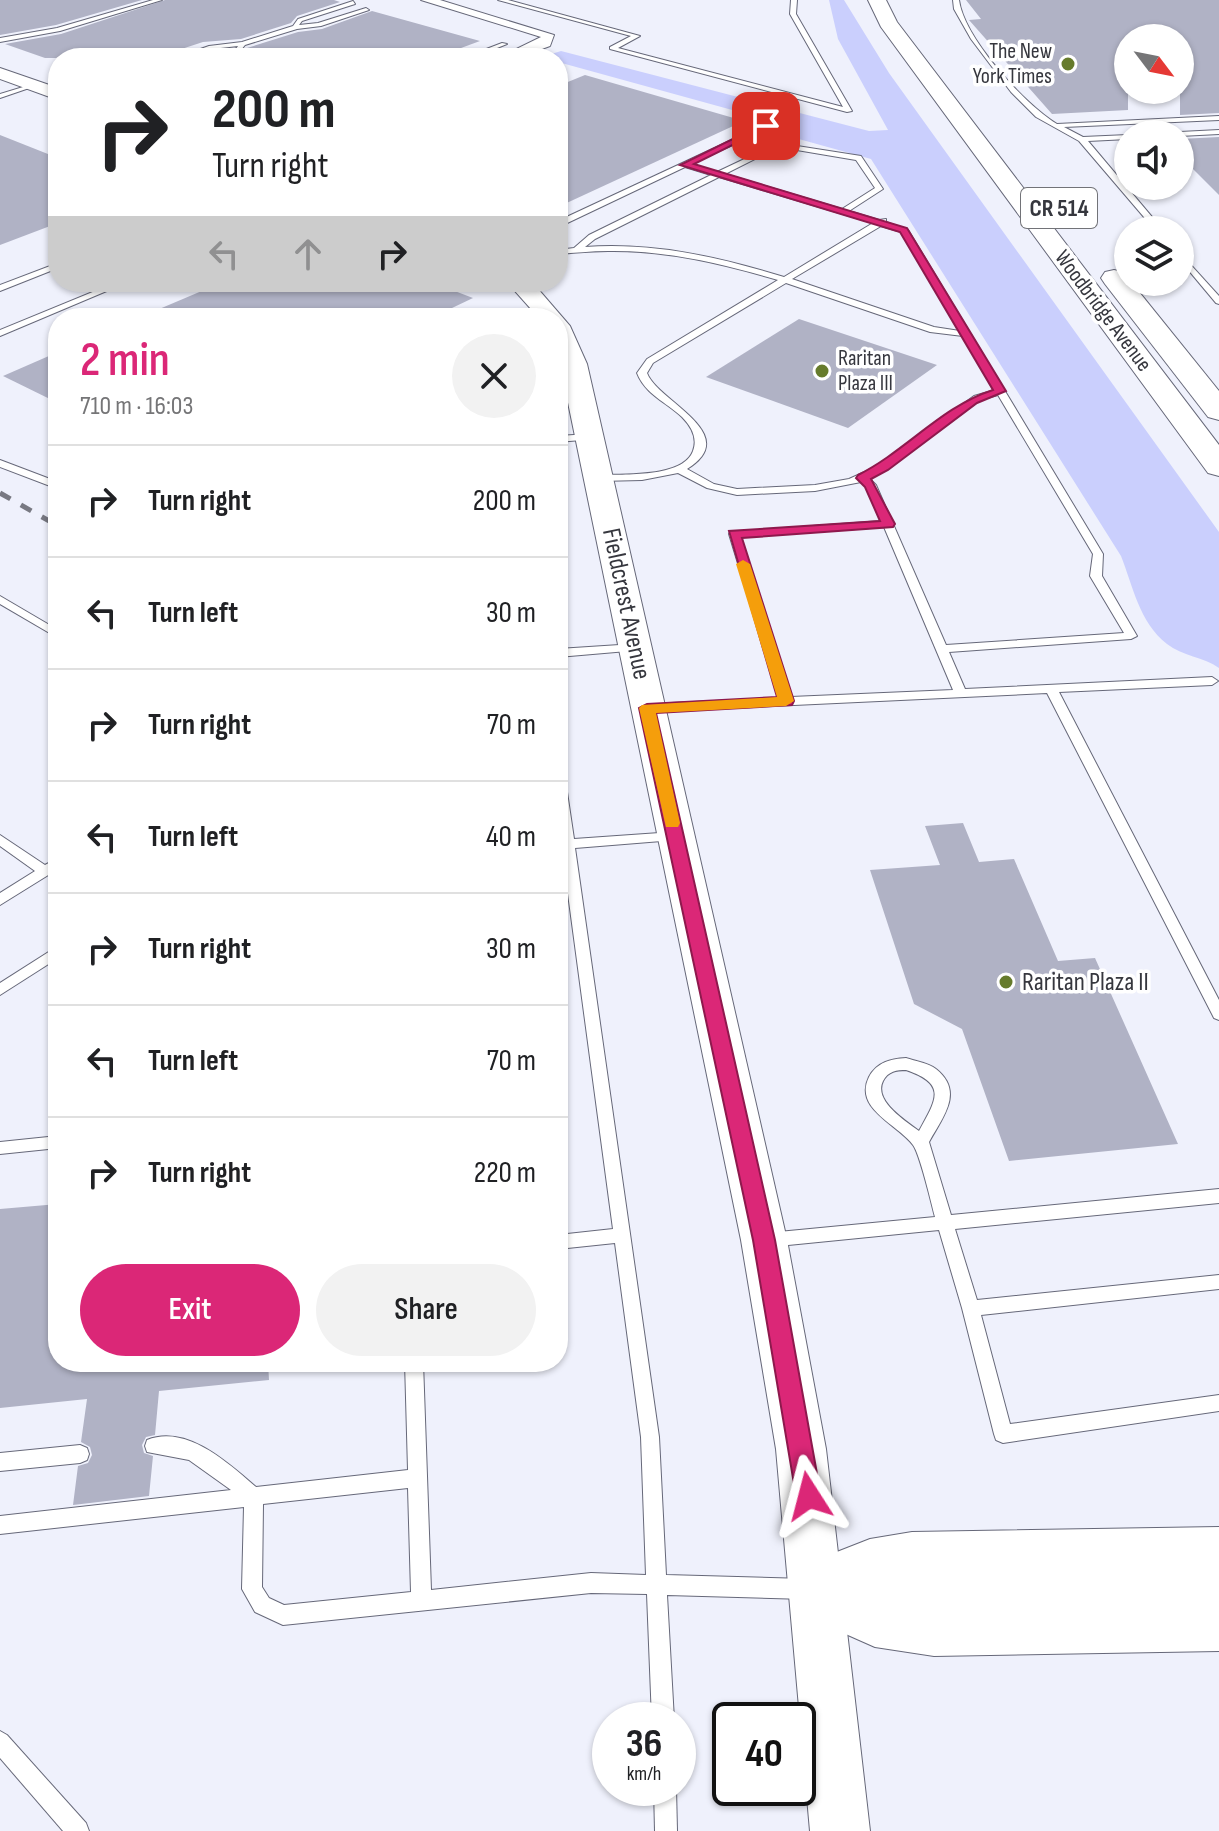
<!DOCTYPE html>
<html lang="en">
<head>
<meta charset="utf-8">
<style>
  :root { --surface:#fff; --page:#f2f2f2; --text:#202124; --muted:#757577; --line:#e0e0e0; --accent:#db2777 }
  body { margin:0; font-family:"Sofia Sans Condensed",sans-serif; background:var(--page); color:var(--text); height:100vh; display:flex; flex-direction:column; font-size:30px; white-space:nowrap }
  * { box-sizing:border-box; margin:0 }
  p { font-size:26px; color:var(--muted) }
  .icon { flex:none; width:44px; height:44px; fill:none; stroke:currentColor; stroke-width:2; stroke-linecap:round; stroke-linejoin:round }
  .map { position:relative; flex:1; overflow:hidden }
  .drawer { position:absolute; left:48px; top:308px; width:520px; height:1064px; display:flex; flex-direction:column; background:var(--surface); border-radius:32px; box-shadow:0 2px 6px #0004 }
  .drawer>* { flex:none }
  .banner { position:absolute; left:48px; top:48px; width:520px; height:244px; border-radius:32px; box-shadow:0 2px 6px #0004; background:#fff; color:var(--text); overflow:hidden }
  .needle { width:52px; rotate:122deg }
  .fabs { position:absolute; left:1114px; top:24px; display:grid; gap:16px }
  .fabs a { display:grid; place-items:center; width:80px; height:80px; border-radius:50%; background:var(--surface); box-shadow:0 2px 6px #0004; font-size:40px }
  .speed { position:absolute; left:592px; top:1702px; display:flex; gap:16px; font-size:40px; font-weight:700; text-align:center }
  .speed>* { display:grid; place-content:center; width:104px; height:104px; border-radius:50%; background:var(--surface); box-shadow:0 2px 6px #0004; line-height:1 }
  .speed small { font-size:20px; font-weight:400 }
  .speed .limit { border:4px solid #111; border-radius:12px; background:#fff; color:#111 }
  .pin { position:absolute; display:grid; place-items:center; width:68px; height:68px; color:#fff; margin:-34px; border-radius:16px; box-shadow:0 4px 12px #0006 }
  .me { position:absolute; width:88px; margin:-44px; rotate:351deg; stroke-linejoin:round; filter:drop-shadow(0 0 6px #0008) }
  .turn { display:flex; align-items:center; gap:28px; height:168px; padding:0 32px; font-size:36px }
  .turn .icon { width:104px; height:104px; stroke-width:2.5 }
  .turn b { display:block; font-size:56px; line-height:68px }
  .lanes { display:flex; align-items:center; height:76px; padding:0 32px; background:#0003; justify-content:center; gap:40px; direction:ltr }
  .lanes .off { opacity:.35 }
  .round { display:grid; place-items:center; flex:none; width:84px; height:84px; border-radius:42px; background:var(--page) }
  .summary { display:flex; align-items:center; justify-content:space-between; height:136px; padding:0 32px }
  h1 { font-size:48px; font-weight:600; line-height:60px; color:var(--accent) }
  .cta { display:flex; gap:16px; margin-top:auto; padding:16px 32px }
  .cta a { flex:1; height:92px; border-radius:48px; background:var(--accent); color:#fff; font-size:32px; font-weight:600; line-height:92px; text-align:center }
  .cta a+a { background:var(--page); color:var(--text) }
  ul { padding:0; list-style:none }
  li { display:flex; align-items:center; gap:24px; height:112px; padding:0 32px; border-top:2px solid var(--line) }
  li div { flex:1 }
  li b { display:block; font-size:30px }
  li em { font-style:normal }
  .map>svg:first-child { display:block }
  .green { fill:#cacffd }
  .building { fill:#b0b2c5 }
  .lines { fill:none; stroke-linecap:round; stroke-linejoin:round }
  .lane-casing { stroke:#666879; stroke-width:2 }
  .street-casing { stroke:#666879; stroke-width:2 }
  .secondary-casing { stroke:#666879; stroke-width:2 }
  .primary-casing { stroke:#666879; stroke-width:2 }
  .lane { fill:#fff; fill-rule:evenodd }
  .street { fill:#fff; fill-rule:evenodd }
  .secondary { fill:#fff; fill-rule:evenodd }
  .primary { fill:#fff; fill-rule:evenodd }
  .rail { stroke:#787982; stroke-width:5; stroke-dasharray:12 12; stroke-linecap:butt }
  .route { fill:#db2777; stroke:#8e194d; stroke-width:2 }
  .slow { fill:#f59e0b }
  .poi-dot { fill:#667b2c; stroke:#fff; stroke-width:3 }
  .labels { text-anchor:middle; dominant-baseline:central; stroke-width:7; stroke-linejoin:round; paint-order:stroke }
  .far-poi-label { font-size:22px; fill:#36373e; stroke:#fff; text-anchor:end }
  .far-street-label { font-size:22px; fill:#36373e; stroke:#fff }
  .shield { fill:#fff; stroke:#727378; stroke-width:2 }
  .shield-label { font-size:24px; font-weight:bold; fill:#36373e }
  .street-label { font-size:26px; fill:#36373e; stroke:#fff }
  .poi-label { font-size:26px; fill:#36373e; stroke:#fff; text-anchor:start }
</style>
</head>
<body>
<div class="map">
<svg width="1219" height="1831" viewBox="0 0 1219 1831">
  <rect width="100%" height="100%" fill="#eff1fc"/>
  <path class="green" d="M 829,0 L 844,0 L 889,73 L 1219,532 L 1219,668 C 1204,657 1182,656 1167,644 C 1139,622 1133,586 1121,556 L 871,159 L 777,133 L 783,124 L 558,62 L 558,58 L 542,57 L 561,51 L 869,131 L 888,130 L 838,39 Z"/>
  <g class="building">
    <polygon points="0,0 142,0 56,25 0,35"/>
    <polygon points="165,0 334,0 340,2 297,16 291,23 241,39 203,42 154,58 45,58 5,44 61,34"/>
    <polygon points="966,0 1219,0 1219,113 1180,115 1180,38 1128,38 1128,110 1052,114 969,20 981,19"/>
    <polygon points="372,11 480,41 434,58 237,58 247,48 298,32 322,29"/>
    <polygon points="585,75 744,121 558,207 558,86"/>
    <polygon points="0,135 58,158 58,223 0,245"/>
    <polygon points="1219,137 1219,195 1188,164 1180,164 1180,139"/>
    <polygon points="223,282 431,282 473,298 431,318 138,318"/>
    <polygon points="799,319 937,365 848,428 706,377"/>
    <polygon points="58,352 58,403 3,376"/>
    <polygon points="963,823 979,862 1014,859 1058,961 1095,958 1178,1144 1009,1161 962,1029 914,1004 870,870 940,865 925,826"/>
    <polygon points="58,1204 58,1362 268,1362 269,1380 159,1391 155,1435 146,1437 142,1445 144,1453 153,1456 149,1496 73,1505 78,1466 88,1463 92,1455 90,1447 81,1442 87,1399 0,1408 0,1209"/>
  </g>
  <g class="lines">
    <defs>
      <g id="lane">
        <polygon points="153,0 162,0 60,31 0,42 0,38 57,28"/>
        <polygon points="498,0 508,0 640,36 618,48 843,107 790,14 791,0 797,0 796,14 852,111 847,112 610,49 610,47 631,36"/>
        <path d="M 953,0 L 959,0 C 964,38 1025,105 1057,124 L 1219,116 L 1219,120 L 1064,127 L 1083,137 L 1128,135 L 1128,139 L 1088,141 L 1163,230 L 1155,230 L 1079,141 L 1036,117 L 1011,92 L 971,39 L 954,9 Z"/>
        <polygon points="353,1 355,4 302,21 299,25 318,23 366,8 369,10 321,26 297,29 245,45 237,55 221,58 233,53 238,46 212,49 184,58 175,58 209,46 242,42 293,26 298,19"/>
        <polygon points="502,43 507,44 472,58 463,58"/>
        <polygon points="33,84 38,85 0,98 0,94"/>
        <path d="M 766,124 L 769,128 L 691,164 L 717,172 L 778,143 L 861,156 L 883,189 L 849,211 L 879,220 L 886,219 L 886,222 L 908,230 L 1103,554 L 1102,576 L 1137,636 L 1131,639 L 949,652 L 965,689 L 1212,677 L 1218,681 L 1212,685 L 1059,692 L 1219,1000 L 1219,1020 L 1214,1018 L 1212,1014 L 1047,693 L 649,712 L 643,708 L 649,704 L 779,698 L 729,534 L 730,532 L 881,521 L 867,487 L 861,482 L 815,491 L 737,495 L 707,488 L 678,473 L 642,480 L 599,481 L 594,478 L 599,475 C 623,474 683,478 693,451 C 698,438 691,426 682,417 C 666,402 645,394 637,373 L 647,359 L 778,280 C 723,264 666,250 608,251 C 591,251 574,253 558,254 L 558,250 L 574,248 L 589,235 L 711,175 L 685,167 L 561,226 L 558,226 L 558,221 ZM 779,147 L 856,160 L 875,188 L 842,209 L 725,174 ZM 719,177 L 873,223 L 784,277 C 719,257 653,242 585,247 L 595,239 ZM 881,226 L 901,232 L 960,331 L 934,327 L 792,279 ZM 786,283 L 930,332 L 963,336 L 995,390 L 974,396 L 880,465 L 849,479 L 815,485 L 737,489 L 714,484 L 687,469 C 744,434 657,401 647,373 L 653,363 ZM 998,395 L 1093,554 L 1090,576 L 1124,633 L 946,645 L 876,485 L 869,478 L 888,469 L 980,400 ZM 884,527 L 953,690 L 791,697 L 740,537 Z"/>
        <polygon points="1219,130 1219,134 1180,136 1180,134 1176,134 1180,132"/>
        <polygon points="1180,253 1219,296 1219,304 1216,303 1180,260"/>
        <polygon points="58,263 58,268 0,291 0,285"/>
        <polygon points="117,282 128,282 0,336 0,330"/>
        <path d="M 459,310 L 474,316 L 475,318 C 468,318 460,319 455,313 Z"/>
        <polygon points="590,434 593,435 593,439 558,442 558,436"/>
        <polygon points="0,460 58,482 58,489 0,467"/>
        <polygon points="0,596 58,630 58,638 0,604"/>
        <polygon points="635,644 639,646 639,650 558,657 558,649"/>
        <path d="M 558,768 L 564,772 L 574,839 L 674,832 L 681,836 L 674,840 L 575,848 L 659,1437 L 666,1575 L 806,1579 L 813,1582 L 816,1589 L 813,1596 L 806,1599 L 667,1595 L 674,1720 L 652,1720 L 647,1594 L 591,1593 L 283,1625 L 255,1612 L 242,1589 L 244,1507 L 0,1534 L 0,1516 L 231,1490 L 189,1460 L 147,1452 L 145,1446 L 147,1440 C 187,1424 229,1464 256,1487 L 408,1470 L 405,1362 L 423,1362 L 431,1590 L 591,1573 L 646,1575 L 641,1437 L 615,1243 L 558,1249 L 558,1235 L 613,1229 L 562,849 L 558,850 L 558,840 L 561,840 L 558,820 ZM 408,1488 L 411,1592 L 284,1605 L 269,1598 L 262,1587 L 263,1504 Z"/>
        <polygon points="0,835 45,865 58,858 58,869 0,905 0,893 35,871 0,846"/>
        <polygon points="58,946 58,958 0,995 0,983"/>
        <path d="M 906,1058 C 915,1061 929,1063 936,1069 C 965,1092 942,1118 929,1142 L 951,1215 L 1219,1189 L 1219,1203 L 955,1229 L 977,1300 L 1219,1275 L 1219,1289 L 981,1315 L 1010,1424 L 1219,1395 L 1219,1411 L 1003,1443 L 996,1440 L 994,1434 L 962,1308 L 939,1230 L 768,1247 L 762,1245 L 760,1240 L 762,1235 L 768,1233 L 935,1217 C 931,1202 920,1154 913,1145 C 899,1125 853,1109 869,1077 C 877,1062 891,1059 906,1058 ZM 906,1070 C 948,1084 936,1100 919,1131 C 906,1121 873,1101 883,1081 C 888,1071 897,1070 906,1070 Z"/>
        <polygon points="58,1136 58,1148 0,1154 0,1142"/>
        <polygon points="80,1445 87,1448 89,1454 87,1460 80,1463 0,1471 0,1453"/>
        <polygon points="0,1731 7,1735 86,1823 89,1831 63,1831 0,1758"/>
        <polygon points="654,1788 676,1788 677,1831 655,1831"/>
      </g>
      <polygon id="street" points="421,0 440,0 554,35 550,46 517,58 498,58 541,37"/>
      <g id="secondary">
        <polygon points="0,68 58,88 58,100 0,79"/>
        <polygon points="507,282 532,282 570,326 587,364 787,1240 826,1449 870,1831 810,1831 776,1449 741,1240 558,354 558,318 539,318"/>
      </g>
      <g id="primary">
        <polygon points="868,0 886,0 897,22 1219,445 1219,476 1208,473 881,27"/>
        <polygon points="1114,270 1123,272 1219,391 1219,420 1208,417 1105,284 1101,278 1105,272"/>
        <polygon points="1219,1527 1219,1651 934,1656 875,1647 796,1612 787,1590 796,1568 870,1539 912,1532"/>
      </g>
    </defs>
    <use href="#lane" class="lane-casing"/>
    <use href="#street" class="street-casing"/>
    <use href="#secondary" class="secondary-casing"/>
    <use href="#primary" class="primary-casing"/>
    <use href="#lane" class="lane"/>
    <use href="#street" class="street"/>
    <use href="#secondary" class="secondary"/>
    <use href="#primary" class="primary"/>
    <polyline class="rail" points="0,493 58,526"/>
  </g>
  <path class="route" d="M 763,124 L 771,126 L 694,164 L 907,228 L 1006,391 L 977,403 L 888,470 L 871,479 L 895,524 L 893,527 L 742,538 L 794,701 L 792,705 L 656,713 L 775,1240 L 821,1496 L 818,1504 L 809,1508 L 800,1504 L 796,1496 L 753,1240 L 639,708 L 647,704 L 777,697 L 729,531 L 880,521 L 865,487 L 856,478 L 858,475 C 906,451 942,406 993,390 L 900,232 L 680,165 Z"/>
  <polygon class="slow" points="743,560 750,564 794,701 786,706 656,713 680,823 678,827 666,827 639,708 642,705 777,697 736,564"/>
  <g class="poi-dot">
    <circle cx="1068" cy="64" r="8"/>
    <circle cx="822" cy="371" r="8"/>
    <circle cx="1006" cy="982" r="8"/>
  </g>
  <g class="labels">
    <g class="far-poi-label">
      <text x="1052" y="51">The New<tspan x="1052" dy="25">York Times</tspan></text>
      <text x="838" y="358" text-anchor="start">Raritan<tspan x="838" dy="25">Plaza III</tspan></text>
    </g>
    <g class="far-street-label">
      <text transform="translate(1103 311) rotate(53)">Woodbridge Avenue</text>
    </g>
    <rect class="shield" x="1021" y="188" width="76" height="40" rx="6"/>
    <g class="shield-label">
      <text x="1059" y="208">CR 514</text>
    </g>
    <g class="street-label">
      <text transform="translate(626 604) rotate(78)">Fieldcrest Avenue</text>
    </g>
    <g class="poi-label">
      <text x="1022" y="982">Raritan Plaza II</text>
    </g>
  </g>
</svg>
<div class="fabs">
<a><svg class="needle" viewBox="-14 -14 28 28"><path d="M0-13l5 13h-10z" fill="#e53935"/><path d="M0 13l5-13h-10z" fill="#757577"/></svg></a>
<a><svg class="icon" aria-label="sound" viewBox="0 0 24 24"><path d="M4 9h4l5-4v14l-5-4H4zM17 9q2 3 0 6"/></svg></a>
<a><svg class="icon" aria-label="layers" viewBox="0 0 24 24"><path d="M12 4l9 5-9 5-9-5zM3 14l9 5 9-5"/></svg></a>
</div>
<div class="speed"><div>36<small>km/h</small></div><div class="limit">40</div></div>
<div class="pin" style="left:766px;top:126px;background:#d93025"><svg class="icon" aria-label="arrive" viewBox="0 0 24 24"><path d="M6 21V4h12l-3 4 3 4H6"/></svg></div>
<svg class="me" style="left:809px;top:1496px" viewBox="-20 -20 40 40"><path d="M0-17L14 15 0 8-14 15z" fill="#db2777" stroke="#fff" stroke-width="4"/></svg>
<div class="banner">
<div class="turn"><svg class="icon" aria-label="right" viewBox="0 0 24 24"><path d="M7 20v-9h11M14 6l5 5-5 5"/></svg><div><b>200 m</b>Turn right</div></div>
<div class="lanes"><svg class="icon off" aria-label="left" viewBox="0 0 24 24"><path d="M17 20v-9H6M10 6l-5 5 5 5"/></svg><svg class="icon off" aria-label="ahead" viewBox="0 0 24 24"><path d="M12 20V5M6 11l6-6 6 6"/></svg><svg class="icon" aria-label="right" viewBox="0 0 24 24"><path d="M7 20v-9h11M14 6l5 5-5 5"/></svg></div>
</div>
<section class="drawer">
<div class="summary"><div><h1>2 min</h1><p>710 m · 16:03</p></div><a class="round"><svg class="icon" aria-label="close" viewBox="0 0 24 24"><path d="M6 6l12 12M18 6L6 18"/></svg></a></div>
<ul>
<li><svg class="icon" aria-label="right" viewBox="0 0 24 24"><path d="M7 20v-9h11M14 6l5 5-5 5"/></svg><div><b>Turn right</b></div><em>200 m</em></li>
<li><svg class="icon" aria-label="left" viewBox="0 0 24 24"><path d="M17 20v-9H6M10 6l-5 5 5 5"/></svg><div><b>Turn left</b></div><em>30 m</em></li>
<li><svg class="icon" aria-label="right" viewBox="0 0 24 24"><path d="M7 20v-9h11M14 6l5 5-5 5"/></svg><div><b>Turn right</b></div><em>70 m</em></li>
<li><svg class="icon" aria-label="left" viewBox="0 0 24 24"><path d="M17 20v-9H6M10 6l-5 5 5 5"/></svg><div><b>Turn left</b></div><em>40 m</em></li>
<li><svg class="icon" aria-label="right" viewBox="0 0 24 24"><path d="M7 20v-9h11M14 6l5 5-5 5"/></svg><div><b>Turn right</b></div><em>30 m</em></li>
<li><svg class="icon" aria-label="left" viewBox="0 0 24 24"><path d="M17 20v-9H6M10 6l-5 5 5 5"/></svg><div><b>Turn left</b></div><em>70 m</em></li>
<li><svg class="icon" aria-label="right" viewBox="0 0 24 24"><path d="M7 20v-9h11M14 6l5 5-5 5"/></svg><div><b>Turn right</b></div><em>220 m</em></li>
</ul>
<div class="cta"><a>Exit</a><a>Share</a></div>
</section>
</div>
</body>
</html>
